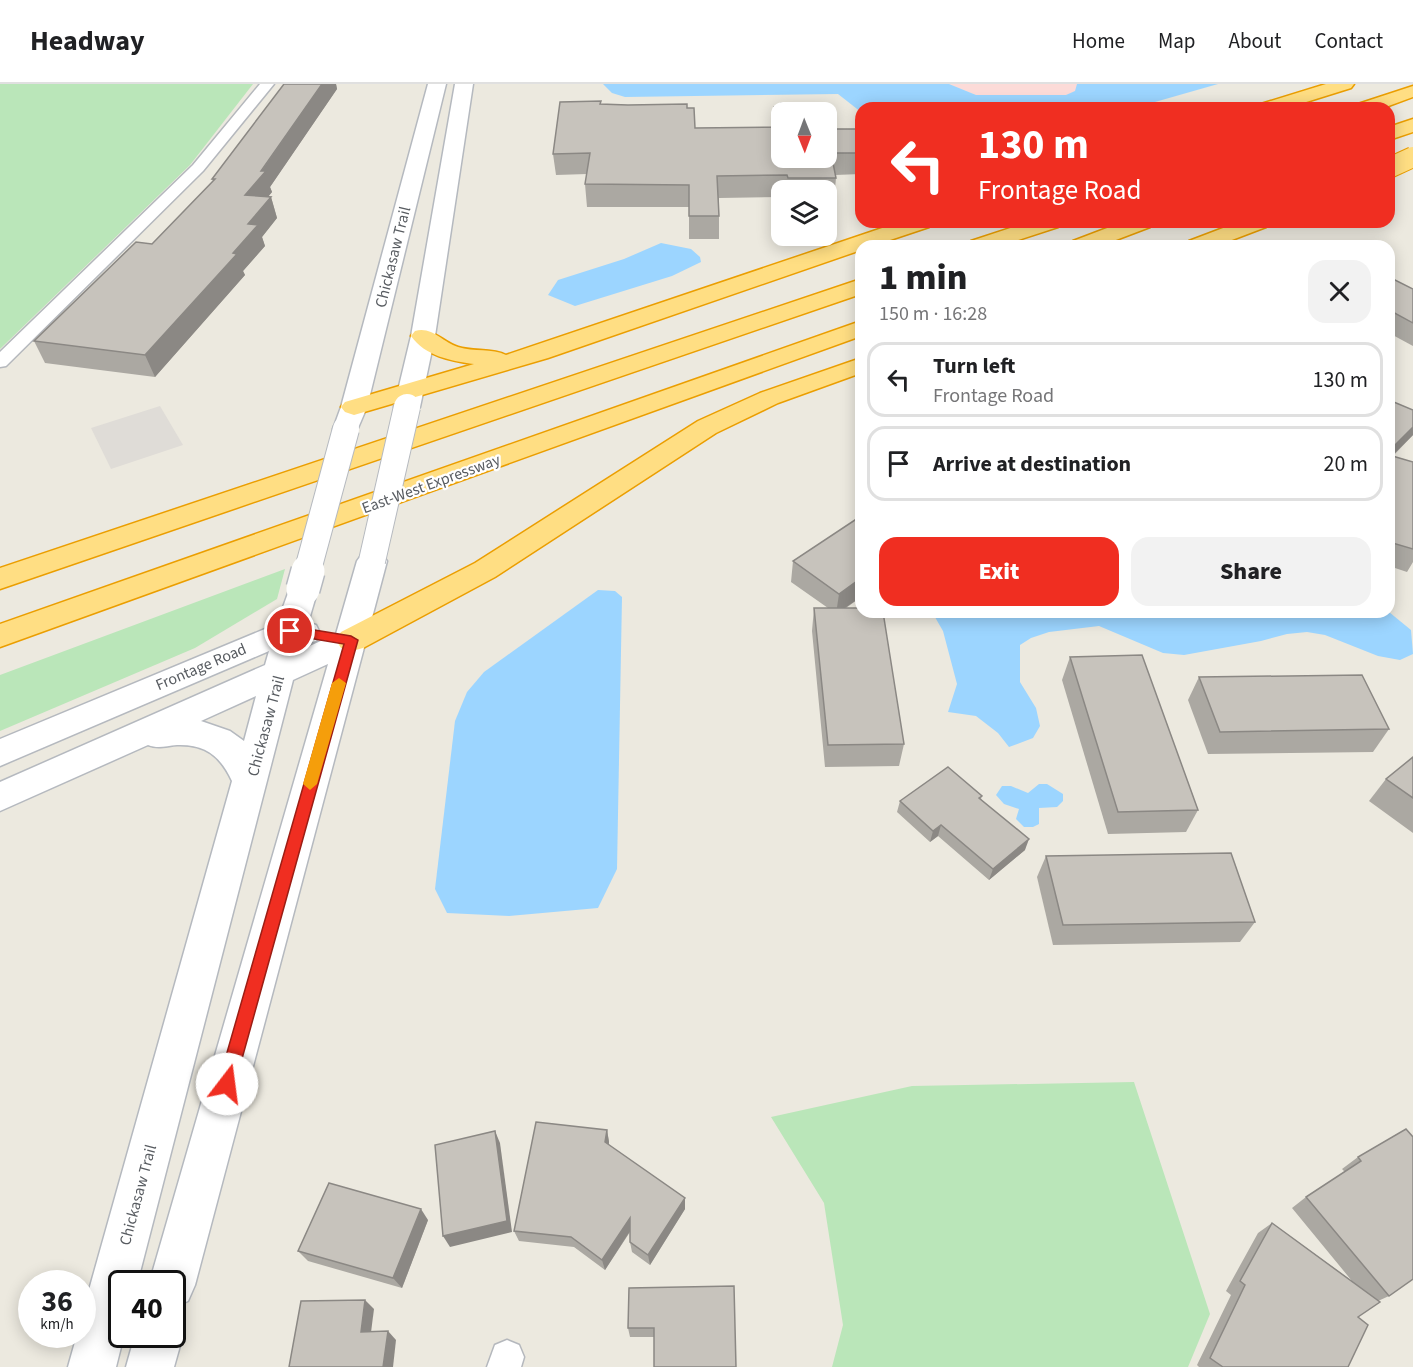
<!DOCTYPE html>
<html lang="en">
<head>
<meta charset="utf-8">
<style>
  :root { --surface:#fff; --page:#f2f2f2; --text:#202124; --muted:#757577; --line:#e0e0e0; --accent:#f02e21 }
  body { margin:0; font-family:"Source Sans 3",sans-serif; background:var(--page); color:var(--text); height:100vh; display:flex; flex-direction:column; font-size:22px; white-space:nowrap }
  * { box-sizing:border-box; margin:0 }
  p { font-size:20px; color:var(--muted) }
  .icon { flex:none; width:33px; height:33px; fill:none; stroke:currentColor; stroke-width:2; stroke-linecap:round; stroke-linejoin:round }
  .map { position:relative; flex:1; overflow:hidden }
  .details { position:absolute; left:855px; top:156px; width:540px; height:378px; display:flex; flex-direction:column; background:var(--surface); border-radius:18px; box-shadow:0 3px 15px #0003 }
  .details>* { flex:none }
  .banner { position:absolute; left:855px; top:18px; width:540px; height:126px; border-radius:18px; box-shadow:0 3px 15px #0003; background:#f02e21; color:#fff; overflow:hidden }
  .needle { width:39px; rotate:179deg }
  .tools { position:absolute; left:771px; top:18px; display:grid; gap:12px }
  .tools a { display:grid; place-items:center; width:66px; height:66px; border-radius:12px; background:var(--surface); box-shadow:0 3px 15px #0003; font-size:30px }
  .speed { position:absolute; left:18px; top:1186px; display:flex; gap:12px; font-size:30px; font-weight:700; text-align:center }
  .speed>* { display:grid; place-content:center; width:78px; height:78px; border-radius:50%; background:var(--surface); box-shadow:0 3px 15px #0003; line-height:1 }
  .speed small { font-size:15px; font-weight:400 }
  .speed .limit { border:3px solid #111; border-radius:9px; background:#fff; color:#111 }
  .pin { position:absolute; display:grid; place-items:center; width:51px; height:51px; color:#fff; margin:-26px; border:3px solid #fff; border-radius:50%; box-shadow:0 2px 6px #0007 }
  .me { position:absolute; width:66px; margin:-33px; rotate:15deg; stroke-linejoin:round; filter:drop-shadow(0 0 4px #0008) }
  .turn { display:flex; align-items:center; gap:21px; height:126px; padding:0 24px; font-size:27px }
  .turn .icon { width:78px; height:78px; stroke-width:2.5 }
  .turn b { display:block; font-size:42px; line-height:51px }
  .round { display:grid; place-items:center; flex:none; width:63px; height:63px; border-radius:18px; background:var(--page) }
  .headline { display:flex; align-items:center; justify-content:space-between; height:102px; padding:0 24px }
  h1 { font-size:36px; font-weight:800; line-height:45px }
  .action { display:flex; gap:12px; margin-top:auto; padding:12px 24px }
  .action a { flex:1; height:69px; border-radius:18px; background:var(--accent); color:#fff; font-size:24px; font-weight:800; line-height:69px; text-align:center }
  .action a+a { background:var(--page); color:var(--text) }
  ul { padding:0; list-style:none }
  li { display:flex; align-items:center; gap:18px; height:75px; margin:0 12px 9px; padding:0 12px; border:3px solid var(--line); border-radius:18px }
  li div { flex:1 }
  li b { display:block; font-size:22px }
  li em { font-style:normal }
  header { display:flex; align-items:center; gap:36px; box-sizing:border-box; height:84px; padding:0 30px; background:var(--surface); border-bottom:2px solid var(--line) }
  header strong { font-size:28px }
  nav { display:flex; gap:33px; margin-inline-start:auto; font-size:21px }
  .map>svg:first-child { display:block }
  .industrial { fill:#dfdcd7 }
  .medical { fill:#fcdbd8 }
  .green { fill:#bae6b9 }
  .water { fill:#9cd5ff }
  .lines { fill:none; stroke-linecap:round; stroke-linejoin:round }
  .street-casing { stroke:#b5b8bd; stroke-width:3 }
  .secondary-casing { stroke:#b5b9bf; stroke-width:3 }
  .highway-casing { stroke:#eb9e00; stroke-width:3 }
  .street { fill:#fff; fill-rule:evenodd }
  .secondary { fill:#fff; fill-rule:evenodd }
  .highway { fill:#ffde83; fill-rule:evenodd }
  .secondary-bridge-far1-casing { stroke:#b5b9bf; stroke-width:28; stroke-linecap:butt }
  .secondary-bridge-casing { stroke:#b5b9bf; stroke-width:36; stroke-linecap:butt }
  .highway-bridge-casing { stroke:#eb9e00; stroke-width:22; stroke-linecap:butt }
  .secondary-bridge-far1 { stroke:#fff; stroke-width:26 }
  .secondary-bridge { stroke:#fff; stroke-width:33 }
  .highway-bridge { stroke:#ffde83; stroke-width:20 }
  .wall { fill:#aba8a2 }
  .shaded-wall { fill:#8b8884 }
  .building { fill:#c7c3bc; stroke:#8b8884; stroke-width:1.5 }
  .route { fill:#f02e21; stroke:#9c1e15; stroke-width:1.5 }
  .slow { fill:#f59e0b }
  .labels { text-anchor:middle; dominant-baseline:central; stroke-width:4.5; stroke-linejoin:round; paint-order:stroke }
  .street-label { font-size:16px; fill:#585c61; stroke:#fff }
</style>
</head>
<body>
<header>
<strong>Headway</strong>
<nav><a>Home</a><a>Map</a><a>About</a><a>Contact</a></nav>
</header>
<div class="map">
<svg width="1413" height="1283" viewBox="0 0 1413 1283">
  <rect width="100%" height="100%" fill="#ece9df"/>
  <polygon class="industrial" points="160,322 183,361 111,385 91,344"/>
  <polygon class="medical" points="949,0 1077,0 1076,7 1066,11 976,11"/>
  <g class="green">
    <polygon points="0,0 253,0 190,81 0,265"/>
    <polygon points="285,485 277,515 195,564 0,647 0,591"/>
    <polygon points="1134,998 1210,1230 1188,1283 832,1283 843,1241 824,1119 771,1033 912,1002"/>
  </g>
  <g class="water">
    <polygon points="603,0 949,0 976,11 1066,11 1075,7 1077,0 1218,0 1134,24 861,24 861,28 838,10 625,13 612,9"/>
    <polygon points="661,159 691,165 700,173 701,178 672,192 575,222 548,211 558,196 624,175"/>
    <polygon points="598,506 615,507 622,513 617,785 598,824 509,832 447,829 435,805 455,637 467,608 484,588"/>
    <polygon points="932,528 1389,528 1411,546 1413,570 1400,576 1378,572 1325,551 1307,548 1287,550 1261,557 1184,571 1163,569 1099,542 1049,548 1031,554 1020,561 1020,598 1036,624 1040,642 1033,654 1009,663 998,649 976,632 948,628 957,600 943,547"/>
    <polygon points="1039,700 1047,700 1063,710 1063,717 1057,723 1039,724 1039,740 1033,743 1024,743 1016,735 1019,725 1004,720 996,711 1002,702 1011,702 1028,709"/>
  </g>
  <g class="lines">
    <defs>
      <g id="street">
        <polygon points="260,0 274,0 203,87 6,282 0,283 0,268 193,81"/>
        <polygon points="507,1256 519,1261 524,1273 521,1283 487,1283 495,1261"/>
      </g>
      <g id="secondary">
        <polygon points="428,0 446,0 367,323 355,351 346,353 337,351 333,345 341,323"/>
        <polygon points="455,0 473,0 435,252 420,323 416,328 407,331 398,328 394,323 411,252"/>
        <path d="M 372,467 L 382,470 L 387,477 L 195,1201 L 188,1217 L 172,1224 L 172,1200 L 149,1200 L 328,580 L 293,596 L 137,1200 L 122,1200 L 122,1251 L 124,1251 L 116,1283 L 68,1283 L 77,1251 L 82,1251 L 82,1231 L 232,697 C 220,672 206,660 177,661 C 166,662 158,665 148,661 L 0,727 L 0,698 L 265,581 L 269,567 L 0,682 L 0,655 L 277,540 L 292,498 L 303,495 L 314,498 L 318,505 L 308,539 L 316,541 L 320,549 L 316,557 L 302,560 L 301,566 L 336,550 L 357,477 L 362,470 ZM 256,612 L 244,657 L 230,647 L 201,637 Z"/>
        <polygon points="172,1233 176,1234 183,1251 174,1283 126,1283 135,1251 172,1251"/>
      </g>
      <g id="highway">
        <polygon points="1326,0 1354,0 1351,4 1287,24 1259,24 1261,20"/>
        <polygon points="1413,2 1413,13 1383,24 1356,24 1358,20"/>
        <polygon points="1413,35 1413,48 1389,56 1389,43"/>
        <path d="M 900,138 L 932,138 L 929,143 L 872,162 L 861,162 L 861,166 L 548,274 L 354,331 L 345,328 L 341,323 L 345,318 L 474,280 C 451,277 425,272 411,252 L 415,247 C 432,242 442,258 458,263 C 474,268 492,264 506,271 Z"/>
        <polygon points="1029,138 1061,138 1058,143 1000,162 968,162 971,157"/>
        <polygon points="1123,138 1153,138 1150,143 1100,162 1070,162 1073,157"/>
        <polygon points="1239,138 1269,138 1266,143 1216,162 1186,162 1189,157"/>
        <polygon points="861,195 861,210 0,505 0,484"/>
        <polygon points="861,237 861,252 0,563 0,540"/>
        <polygon points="861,274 861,289 778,319 716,349 495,493 363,564 352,567 341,564 336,556 341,548 475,479 698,337 760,309"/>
      </g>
    </defs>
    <use href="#street" class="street-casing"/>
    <use href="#secondary" class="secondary-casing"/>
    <use href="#highway" class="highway-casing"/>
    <use href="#street" class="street"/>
    <use href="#secondary" class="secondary"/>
    <use href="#highway" class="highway"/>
    <defs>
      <g id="secondary-bridge-far1">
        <polyline points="372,477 407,323"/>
        <polyline points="307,489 346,345"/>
      </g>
      <polyline id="secondary-bridge" points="303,505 308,487"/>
      <polyline id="highway-bridge" points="1389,84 1413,73"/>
    </defs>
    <use href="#secondary-bridge-far1" class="secondary-bridge-far1-casing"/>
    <use href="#secondary-bridge" class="secondary-bridge-casing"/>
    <use href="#highway-bridge" class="highway-bridge-casing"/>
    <use href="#secondary-bridge-far1" class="secondary-bridge-far1"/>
    <use href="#secondary-bridge" class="secondary-bridge"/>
    <use href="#highway-bridge" class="highway-bridge"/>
  </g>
  <g class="wall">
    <polygon points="284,0 336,0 337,5 270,103 272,108 268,113 271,113 277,134 262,153 265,162 243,187 245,191 155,293 45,279 34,257 152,160 213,97 212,95"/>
    <polygon points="601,17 601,20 687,24 695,44 773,43 774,23 781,23 781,19 818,22 829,45 861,45 861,90 835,91 836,94 834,116 826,116 826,106 782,106 782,113 719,114 719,155 689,155 689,123 587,123 585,100 587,90 556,91 553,70"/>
    <polygon points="1389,193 1413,205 1413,262 1389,249"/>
    <polygon points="1389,316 1413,326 1413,351 1393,372 1413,378 1413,478 1407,488 1389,482"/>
    <polygon points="861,432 861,513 846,524 904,660 899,682 825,683 812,547 814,524 828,524 791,498 793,477"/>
    <polygon points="1070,573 1198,726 1186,748 1108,750 1062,596"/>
    <polygon points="1199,593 1389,645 1373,668 1208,670 1188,616"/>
    <polygon points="1413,673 1413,749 1369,717 1386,695"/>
    <polygon points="982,712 981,715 1025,766 989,796 938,752 930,758 897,728 900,717"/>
    <polygon points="1046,772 1255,838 1240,858 1053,861 1037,793"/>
    <polygon points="1406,1045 1389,1212 1378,1217 1358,1233 1348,1283 1199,1283 1197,1281 1231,1211 1226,1207 1258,1149 1272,1139 1352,1197 1292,1124 1306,1113 1345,1088 1342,1085 1358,1073"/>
    <polygon points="607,1046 609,1058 609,1061 685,1125 650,1181 632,1168 630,1158 630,1148 605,1186 574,1163 519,1157 514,1147"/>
    <polygon points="428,1136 402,1204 308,1177 298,1167"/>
    <polygon points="629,1204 736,1283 654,1253 630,1253 628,1244"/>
  </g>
  <g class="shaded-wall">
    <polygon points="322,0 336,0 337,5 270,103 272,108 252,132 245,111"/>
    <polygon points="271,113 277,134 262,153 265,162 243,187 245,191 155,293 145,271 233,169 248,140"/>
    <polygon points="1413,343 1413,351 1389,375 1389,367"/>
    <polygon points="861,494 861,513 836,530 839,510"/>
    <polygon points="941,741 938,752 930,758 933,747"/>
    <polygon points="1029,755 1025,766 989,796 993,785"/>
    <polygon points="607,1046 609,1058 607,1071 605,1058"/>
    <polygon points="495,1047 500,1059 512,1148 450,1163 443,1152"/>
    <polygon points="685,1114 685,1125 650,1181 648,1171"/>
    <polygon points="421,1125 428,1136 402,1204 393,1194"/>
    <polygon points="630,1134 632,1144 605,1186 602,1176"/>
    <polygon points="365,1216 374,1225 370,1256 361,1248"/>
    <polygon points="388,1247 396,1256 393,1283 383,1283"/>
  </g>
  <g class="building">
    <polygon points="284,0 322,0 261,87 266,87 245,111 271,113 248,140 258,141 233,169 237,170 145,271 34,257 136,158 152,160 215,95 212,95"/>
    <polygon points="601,17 600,20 628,21 687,20 687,24 694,24 695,44 777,43 774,23 781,23 781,19 818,19 818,22 825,22 826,28 782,28 782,74 826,74 826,32 829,45 861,45 861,69 831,69 836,94 788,94 787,91 717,92 719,132 689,132 689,101 585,100 590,69 553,70 560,18"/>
    <polygon points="1389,193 1413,205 1413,239 1389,226"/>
    <polygon points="1389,316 1413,326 1413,343 1389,367"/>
    <polygon points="1389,371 1413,378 1413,465 1389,458"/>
    <polygon points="861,432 861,494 839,510 793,477"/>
    <polygon points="814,524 861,524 861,528 883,528 904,660 828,661"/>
    <polygon points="1142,571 1198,726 1118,728 1070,573"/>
    <polygon points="1362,591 1389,645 1220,648 1199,593"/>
    <polygon points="1413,673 1413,714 1386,695"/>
    <polygon points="948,683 982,712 979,714 1029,755 993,785 941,741 933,747 900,717"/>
    <polygon points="1231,769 1255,838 1063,841 1046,772"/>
    <polygon points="536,1038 607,1046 605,1058 685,1114 648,1171 630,1158 630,1134 602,1176 571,1153 514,1147"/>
    <polygon points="1406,1045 1413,1053 1413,1195 1389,1212 1306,1113 1361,1077 1358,1073"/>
    <polygon points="495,1047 507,1137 443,1152 435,1061"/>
    <polygon points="329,1099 421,1125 393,1194 298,1167"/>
    <polygon points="1272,1139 1380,1218 1358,1233 1368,1241 1348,1283 1223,1283 1210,1274 1245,1201 1240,1197"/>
    <polygon points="734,1202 736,1283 654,1283 654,1244 628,1244 629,1204"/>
    <polygon points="365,1216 361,1248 388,1247 383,1283 289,1283 301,1217"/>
  </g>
  <polygon class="route" points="290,542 351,552 358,556 235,1000 233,1005 227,1008 221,1005 218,1000 344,560 285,550 283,547"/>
  <polygon class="slow" points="339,594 346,599 317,700 310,706 303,700 332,599"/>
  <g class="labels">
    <g class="street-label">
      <text transform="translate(393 173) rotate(-76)">Chickasaw Trail</text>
      <text transform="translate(431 400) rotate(-20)">East-West Expressway</text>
      <text transform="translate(201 583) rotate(-23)">Frontage Road</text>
      <text transform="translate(266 642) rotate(-75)">Chickasaw Trail</text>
      <text transform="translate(138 1111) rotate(-75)">Chickasaw Trail</text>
    </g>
  </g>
</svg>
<div class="tools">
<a><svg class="needle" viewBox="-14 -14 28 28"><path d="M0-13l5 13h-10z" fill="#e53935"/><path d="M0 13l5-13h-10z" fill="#757577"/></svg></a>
<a><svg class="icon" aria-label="layers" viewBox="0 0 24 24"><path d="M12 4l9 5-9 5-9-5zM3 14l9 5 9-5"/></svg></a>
</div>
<div class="speed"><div>36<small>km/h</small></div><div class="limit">40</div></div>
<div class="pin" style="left:290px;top:547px;background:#d93025"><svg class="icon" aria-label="arrive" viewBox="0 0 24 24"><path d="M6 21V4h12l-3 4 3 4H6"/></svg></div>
<svg class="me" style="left:227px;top:1000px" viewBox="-20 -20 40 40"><circle r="19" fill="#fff"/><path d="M0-13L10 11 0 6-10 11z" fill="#f02e21"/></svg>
<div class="banner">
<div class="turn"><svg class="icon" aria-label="left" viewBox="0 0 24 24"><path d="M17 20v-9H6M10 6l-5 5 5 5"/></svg><div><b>130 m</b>Frontage Road</div></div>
</div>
<section class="details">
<div class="headline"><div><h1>1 min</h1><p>150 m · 16:28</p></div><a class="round"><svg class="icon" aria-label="close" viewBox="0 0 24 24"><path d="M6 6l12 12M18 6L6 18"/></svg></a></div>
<ul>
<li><svg class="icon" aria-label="left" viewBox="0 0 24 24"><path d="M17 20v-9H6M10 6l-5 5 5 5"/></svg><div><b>Turn left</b><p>Frontage Road</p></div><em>130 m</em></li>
<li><svg class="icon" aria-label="arrive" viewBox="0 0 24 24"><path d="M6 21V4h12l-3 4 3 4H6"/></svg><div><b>Arrive at destination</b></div><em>20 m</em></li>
</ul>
<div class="action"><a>Exit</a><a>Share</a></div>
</section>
</div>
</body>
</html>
